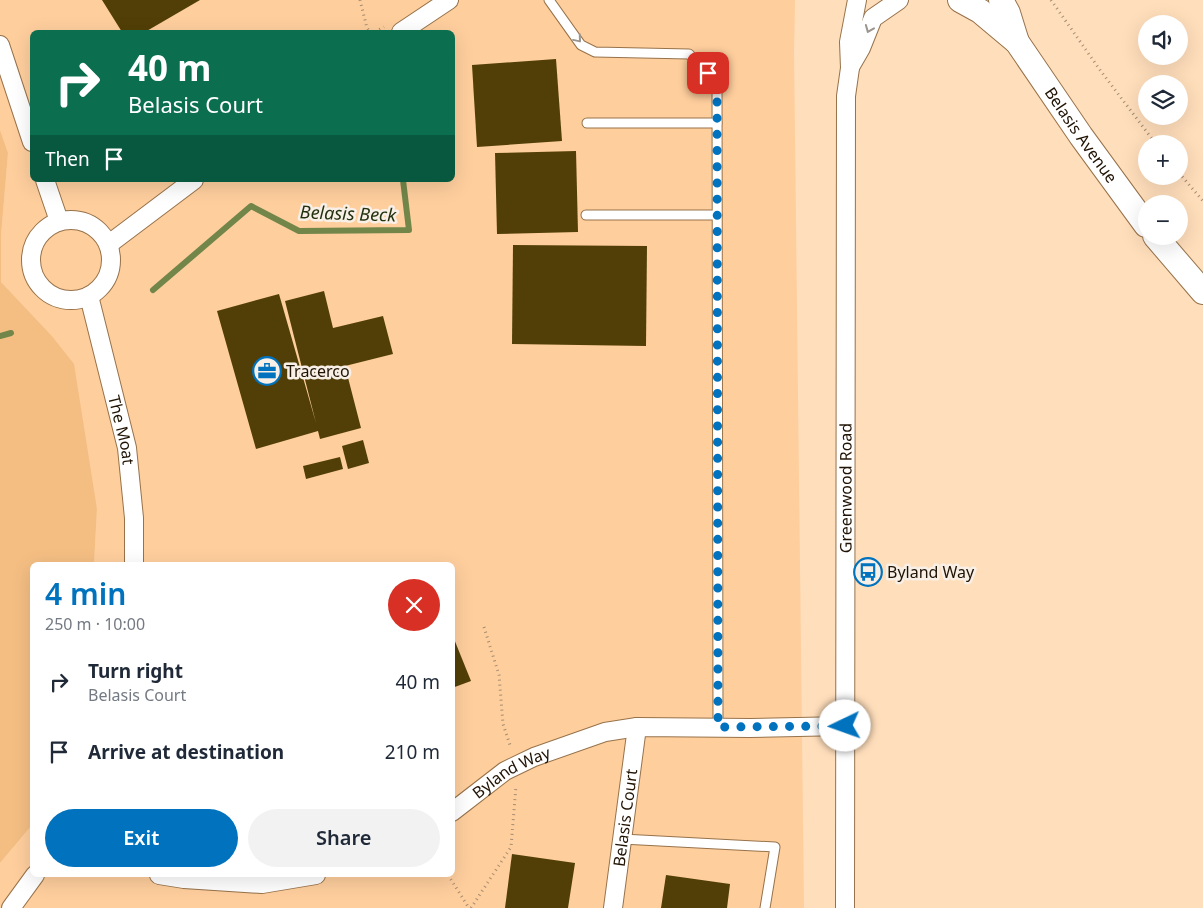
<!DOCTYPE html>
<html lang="en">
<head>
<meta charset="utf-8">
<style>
  :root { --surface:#fff; --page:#f2f2f3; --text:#1f2937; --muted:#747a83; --accent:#0172bd }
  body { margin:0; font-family:"Noto Sans",sans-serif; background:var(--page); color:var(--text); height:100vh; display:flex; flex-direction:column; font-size:19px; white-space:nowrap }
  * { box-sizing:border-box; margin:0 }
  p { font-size:16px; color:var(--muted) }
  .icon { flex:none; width:28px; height:28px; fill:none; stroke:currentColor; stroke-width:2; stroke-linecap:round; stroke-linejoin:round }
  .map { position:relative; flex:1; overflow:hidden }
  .details { position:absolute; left:30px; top:562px; width:425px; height:315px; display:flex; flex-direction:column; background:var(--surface); border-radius:8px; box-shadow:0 5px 20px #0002 }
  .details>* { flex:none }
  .banner { position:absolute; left:30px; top:30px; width:425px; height:152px; border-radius:8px; box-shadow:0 5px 20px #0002; background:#0b6e4f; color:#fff; overflow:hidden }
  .tools { position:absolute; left:1138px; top:15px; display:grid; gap:10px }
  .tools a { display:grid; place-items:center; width:50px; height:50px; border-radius:50%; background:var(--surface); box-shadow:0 5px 20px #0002; font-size:25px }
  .pin { position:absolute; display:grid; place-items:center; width:42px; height:42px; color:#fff; margin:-21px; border-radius:10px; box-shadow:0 2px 8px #0006 }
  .me { position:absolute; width:55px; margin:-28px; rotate:267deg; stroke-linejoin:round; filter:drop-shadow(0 0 4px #0008) }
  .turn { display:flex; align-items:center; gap:18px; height:105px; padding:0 15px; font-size:22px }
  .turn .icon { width:65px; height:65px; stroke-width:2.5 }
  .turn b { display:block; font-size:35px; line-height:42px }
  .then { display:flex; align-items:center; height:48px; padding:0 15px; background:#0003; gap:10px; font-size:19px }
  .round { display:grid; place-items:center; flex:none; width:52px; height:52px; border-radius:26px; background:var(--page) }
  .head { display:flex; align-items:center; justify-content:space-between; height:85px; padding:0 15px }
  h1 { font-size:30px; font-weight:600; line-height:38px; color:var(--accent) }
  .primary-button { display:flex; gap:10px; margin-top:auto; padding:10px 15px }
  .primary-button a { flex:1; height:58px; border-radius:30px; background:var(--accent); color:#fff; font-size:20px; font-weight:600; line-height:58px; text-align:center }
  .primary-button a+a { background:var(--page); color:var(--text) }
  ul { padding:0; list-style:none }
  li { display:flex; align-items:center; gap:15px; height:70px; padding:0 15px }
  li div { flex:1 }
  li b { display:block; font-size:19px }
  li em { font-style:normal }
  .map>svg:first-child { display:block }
  .built { fill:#fece9d; fill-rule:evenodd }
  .green { fill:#f4be83 }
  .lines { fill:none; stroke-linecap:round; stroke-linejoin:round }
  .stream { stroke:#72864a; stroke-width:6 }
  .building { fill:#523f07 }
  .lane-casing { stroke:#97724a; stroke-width:11 }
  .street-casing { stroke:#97724a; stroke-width:20 }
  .secondary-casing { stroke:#97724a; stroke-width:26 }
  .path { stroke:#a58c71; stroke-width:3; stroke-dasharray:1 4; stroke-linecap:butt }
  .lane { stroke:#fff; stroke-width:9 }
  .street { stroke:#fff; stroke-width:18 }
  .secondary { stroke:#fff; stroke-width:24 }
  .oneway { stroke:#9b958e }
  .route { stroke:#0172bd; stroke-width:9; stroke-dasharray:0 16.2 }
  .labels { text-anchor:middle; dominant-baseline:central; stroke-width:5; stroke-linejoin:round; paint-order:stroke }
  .street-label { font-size:16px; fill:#211304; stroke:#f8f0e7 }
  .poi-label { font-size:16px; fill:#211304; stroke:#f8f0e7; text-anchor:start }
  .water-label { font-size:18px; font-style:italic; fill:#24310f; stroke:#f8f0e7 }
</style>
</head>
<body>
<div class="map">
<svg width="1203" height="908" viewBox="0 0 1203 908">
  <rect width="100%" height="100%" fill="#ffdebb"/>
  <path class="built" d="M 0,0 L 795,0 L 794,53 L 804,908 L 0,908 L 0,863 L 32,825 L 32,875 L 452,875 L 452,565 L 94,565 L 97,509 L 51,335 L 1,282 L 1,236 L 8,153 L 0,130 ZM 32,32 L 452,32 L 452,180 L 32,180 Z"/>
  <polygon class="green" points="0,130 8,153 1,236 1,282 51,335 74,364 97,509 94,565 32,565 32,825 0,863"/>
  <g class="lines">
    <g class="stream">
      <polyline points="153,290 251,206 299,231 409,230 403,180"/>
      <polyline points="0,336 11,333"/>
    </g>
  </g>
  <g class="building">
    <polygon points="102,0 200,0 145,32 122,32"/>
    <polygon points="556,59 562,141 477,147 472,65"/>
    <polygon points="576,151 578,232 497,234 495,153"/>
    <polygon points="513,245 647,246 646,346 512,344"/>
    <polygon points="324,291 333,328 383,316 393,354 345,366 361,428 320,439 318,431 256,449 217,311 279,294 316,423 285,301"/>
    <polygon points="363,440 369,463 348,469 342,446"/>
    <polygon points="340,457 343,469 306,479 303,466"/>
    <polygon points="452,634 471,681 452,688"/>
    <polygon points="512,854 575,863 568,908 505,908"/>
    <polygon points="666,875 730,884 727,908 661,908"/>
  </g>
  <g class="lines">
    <defs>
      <g id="lane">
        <polyline points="549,0 581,45 595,52 689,54 717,83 718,727"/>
        <polyline points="587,123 717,123"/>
        <polyline points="586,215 717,215"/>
        <polyline points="622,839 775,847 765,908"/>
      </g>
      <g id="street">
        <polyline points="401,32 449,0"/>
        <polyline points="0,45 32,142"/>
        <polyline points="850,67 861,48 873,18 899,0"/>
        <polyline points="45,180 59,221"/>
        <circle cx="71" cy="260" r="40"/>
        <polyline points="109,244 194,180"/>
        <path id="s1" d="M 89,296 L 127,448 L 134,518 L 134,565"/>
        <path id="s2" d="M 452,812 L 505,771 L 534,757 L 605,732 L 637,727 L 750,728 L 845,726"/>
        <polyline points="159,875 184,879 262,884 316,875"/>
        <polyline points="11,908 35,875"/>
        <path id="s3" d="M 613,908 L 637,727"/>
        <path id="s4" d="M 845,908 L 846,96 L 850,68 L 849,42 L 857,0"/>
      </g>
      <g id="secondary">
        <path id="s5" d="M 960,0 L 980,11 L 1017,42 L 1081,136 L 1146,225"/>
        <polyline points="1001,0 1008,13 1017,42"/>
        <polyline points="1155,236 1203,292"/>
      </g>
    </defs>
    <use href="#lane" class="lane-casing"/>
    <use href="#street" class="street-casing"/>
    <use href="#secondary" class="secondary-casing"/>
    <g class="path">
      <polyline points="360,0 367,28 370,32"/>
      <polyline points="1051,0 1100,70 1156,144"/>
      <polyline points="375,32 384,27"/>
      <polyline points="1179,173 1203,201"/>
      <polyline points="484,627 499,675 503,724 511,748"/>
      <polyline points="448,875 469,908"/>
      <polyline points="471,908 511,847 516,786"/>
    </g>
    <use href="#lane" class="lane"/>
    <use href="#street" class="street"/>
    <use href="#secondary" class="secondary"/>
  </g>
  <defs><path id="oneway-chevron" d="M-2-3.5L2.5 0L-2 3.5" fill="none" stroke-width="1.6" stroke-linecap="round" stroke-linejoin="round" transform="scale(1.25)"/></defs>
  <g class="oneway">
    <use href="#oneway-chevron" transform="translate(869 29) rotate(112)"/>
    <use href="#oneway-chevron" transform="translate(578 39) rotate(50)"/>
  </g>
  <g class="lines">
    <polyline class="route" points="708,73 717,83 718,727 845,726"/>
  </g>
  <defs>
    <symbol id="office-ring" viewBox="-11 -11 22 22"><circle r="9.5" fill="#f8f0e7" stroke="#0172bd" stroke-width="1.5"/><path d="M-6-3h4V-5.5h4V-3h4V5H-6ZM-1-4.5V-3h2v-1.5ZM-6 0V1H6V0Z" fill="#0172bd"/></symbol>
    <symbol id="bus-ring" viewBox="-11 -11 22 22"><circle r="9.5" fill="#f8f0e7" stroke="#0172bd" stroke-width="1.5"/><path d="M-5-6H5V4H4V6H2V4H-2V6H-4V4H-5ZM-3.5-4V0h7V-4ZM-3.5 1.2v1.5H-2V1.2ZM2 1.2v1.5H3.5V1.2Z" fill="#0172bd"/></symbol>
  </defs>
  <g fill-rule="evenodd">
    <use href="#office-ring" x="251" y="355" width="32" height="32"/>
    <use href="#bus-ring" x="852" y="556" width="32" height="32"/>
  </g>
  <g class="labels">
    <g class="street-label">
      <text stroke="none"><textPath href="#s5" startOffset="184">Belasis Avenue</textPath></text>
      <text stroke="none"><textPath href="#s1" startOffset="138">The Moat</textPath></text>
      <text stroke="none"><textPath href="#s4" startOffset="420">Greenwood Road</textPath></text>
      <text stroke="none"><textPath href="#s2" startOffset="72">Byland Way</textPath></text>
      <text stroke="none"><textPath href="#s3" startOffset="91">Belasis Court</textPath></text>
    </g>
    <g class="poi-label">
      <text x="286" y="371">Tracerco</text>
      <text x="887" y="572">Byland Way</text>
    </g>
    <g class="water-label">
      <text transform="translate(348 213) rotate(2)">Belasis Beck</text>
    </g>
  </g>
</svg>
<div class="tools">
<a><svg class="icon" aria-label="sound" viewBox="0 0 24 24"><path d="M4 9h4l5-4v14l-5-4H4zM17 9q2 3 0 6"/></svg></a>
<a><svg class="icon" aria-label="layers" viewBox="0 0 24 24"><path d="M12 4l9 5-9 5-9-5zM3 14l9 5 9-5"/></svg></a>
<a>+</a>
<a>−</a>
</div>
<div class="pin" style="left:708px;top:73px;background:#d93025"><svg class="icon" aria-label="arrive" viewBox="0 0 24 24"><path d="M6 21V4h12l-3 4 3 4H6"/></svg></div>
<svg class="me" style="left:845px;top:726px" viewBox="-20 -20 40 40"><circle r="19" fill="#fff"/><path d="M0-13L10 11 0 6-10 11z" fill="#0172bd"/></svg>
<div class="banner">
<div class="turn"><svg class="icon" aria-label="right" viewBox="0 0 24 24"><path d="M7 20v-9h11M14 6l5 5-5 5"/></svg><div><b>40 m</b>Belasis Court</div></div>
<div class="then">Then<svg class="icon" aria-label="arrive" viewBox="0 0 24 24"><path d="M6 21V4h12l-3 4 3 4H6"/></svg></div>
</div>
<section class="details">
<div class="head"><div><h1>4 min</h1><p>250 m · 10:00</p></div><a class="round" style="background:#d93025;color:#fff"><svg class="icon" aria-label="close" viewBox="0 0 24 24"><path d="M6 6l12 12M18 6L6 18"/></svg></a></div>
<ul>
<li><svg class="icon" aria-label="right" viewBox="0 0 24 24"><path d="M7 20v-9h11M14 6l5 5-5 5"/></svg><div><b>Turn right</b><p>Belasis Court</p></div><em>40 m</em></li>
<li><svg class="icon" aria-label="arrive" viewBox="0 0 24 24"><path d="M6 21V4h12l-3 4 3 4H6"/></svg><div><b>Arrive at destination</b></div><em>210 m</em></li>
</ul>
<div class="primary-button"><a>Exit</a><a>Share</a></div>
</section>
</div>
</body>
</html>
